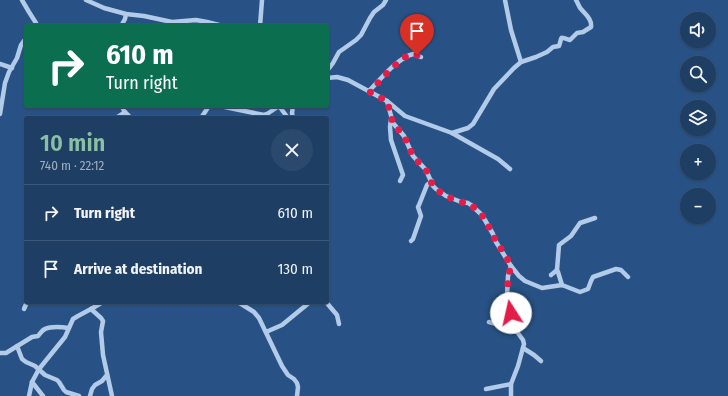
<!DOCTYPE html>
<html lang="en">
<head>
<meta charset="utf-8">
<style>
  :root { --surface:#1e3e64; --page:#2b496d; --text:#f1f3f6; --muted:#a1aebf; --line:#3c5778; --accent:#8abfa5 }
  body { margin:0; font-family:"Fira Sans Condensed",sans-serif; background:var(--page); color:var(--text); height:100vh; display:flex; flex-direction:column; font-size:15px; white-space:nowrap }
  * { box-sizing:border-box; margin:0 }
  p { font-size:13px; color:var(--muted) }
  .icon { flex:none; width:22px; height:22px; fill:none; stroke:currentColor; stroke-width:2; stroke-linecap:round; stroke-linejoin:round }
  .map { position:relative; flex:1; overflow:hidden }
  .panel { position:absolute; left:24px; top:116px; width:305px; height:188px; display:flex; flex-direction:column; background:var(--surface); border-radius:4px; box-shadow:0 1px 3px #0004,0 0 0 1px var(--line) }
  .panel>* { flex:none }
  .top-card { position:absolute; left:24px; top:24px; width:305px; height:84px; border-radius:4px; box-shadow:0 1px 3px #0004,0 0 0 1px var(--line); background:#0b6e4f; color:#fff; overflow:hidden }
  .buttons { position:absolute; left:680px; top:12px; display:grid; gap:8px }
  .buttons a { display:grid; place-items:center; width:36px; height:36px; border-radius:50%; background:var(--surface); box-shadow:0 1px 3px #0004,0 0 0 1px var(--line); font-size:20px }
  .pin { position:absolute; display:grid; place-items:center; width:34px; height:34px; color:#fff; margin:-41px -17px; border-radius:50% 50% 50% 0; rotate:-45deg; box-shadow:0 0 4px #0007 }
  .pin .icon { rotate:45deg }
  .me { position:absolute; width:44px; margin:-22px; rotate:350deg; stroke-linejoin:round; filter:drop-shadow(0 0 3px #0008) }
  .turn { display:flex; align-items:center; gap:14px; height:84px; padding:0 16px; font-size:18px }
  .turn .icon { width:52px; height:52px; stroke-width:2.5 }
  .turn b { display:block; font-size:28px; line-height:34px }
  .round { display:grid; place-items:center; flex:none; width:42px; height:42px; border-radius:21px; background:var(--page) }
  .headline { display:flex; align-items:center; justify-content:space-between; height:68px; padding:0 16px }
  h1 { font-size:24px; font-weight:600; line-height:30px; color:var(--accent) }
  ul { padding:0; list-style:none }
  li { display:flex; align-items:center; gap:12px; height:56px; padding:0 16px; border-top:1px solid var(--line) }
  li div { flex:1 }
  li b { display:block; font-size:15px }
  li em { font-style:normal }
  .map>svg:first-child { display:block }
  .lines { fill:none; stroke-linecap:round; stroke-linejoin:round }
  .minor { stroke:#b2cbe8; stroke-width:4.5 }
  .route { stroke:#e11d48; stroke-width:7; stroke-dasharray:0 12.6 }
</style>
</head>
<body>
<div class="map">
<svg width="728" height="396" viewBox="0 0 728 396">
  <rect width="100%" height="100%" fill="#285285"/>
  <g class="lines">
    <g class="minor">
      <polyline points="22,0 29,12 36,23 35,26"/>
      <polyline points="86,0 104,8 126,14 144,16 172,22 196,20 207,22 223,26"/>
      <polyline points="505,0 511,30 521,62"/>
      <polyline points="121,26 125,19 126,14"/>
      <polyline points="260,26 262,0"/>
      <polyline points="0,64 12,68"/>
      <polyline points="327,71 333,63 339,52 356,40 361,35 370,18 374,12 383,5 386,0"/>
      <polyline points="327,78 337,77 348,80 387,101 405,116 452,133 498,159 510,169"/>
      <path d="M 369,91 C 381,79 396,59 413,54 L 421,57"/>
      <polyline points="387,101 393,123 404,136 413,156 426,170 433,186 436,189 446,196 461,202 468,203 471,205 482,215 493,234 496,242 511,266 519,276 525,281 542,288 562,285 580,292 588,289 591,281 593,277 616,269 621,270 628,277"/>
      <polyline points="122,106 124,111 131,118"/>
      <polyline points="220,106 264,115 267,114 279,106"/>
      <polyline points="279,106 288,118"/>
      <polyline points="0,114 5,83 9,72 17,58 21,45 26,38"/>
      <polyline points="116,118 125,112"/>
      <polyline points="201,118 209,106"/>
      <polyline points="293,118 292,113 293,106"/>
      <polyline points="391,119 390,127 391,140 403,175 400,181"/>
      <path d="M 452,133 L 468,128 L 473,124 L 494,89 L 514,68 L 521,62 L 536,57 L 547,52 L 553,47 L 559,46 C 563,35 558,37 570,40 L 577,33 L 583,32 L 591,27 C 592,19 586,15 581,9 C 579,7 578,3 576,0"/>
      <polyline points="411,241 413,239 421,216 418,207 419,205 427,185 432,181"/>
      <polyline points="511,266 508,276 507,296 515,329 523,340 524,344 518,366 511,384 511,396"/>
      <polyline points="551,275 557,270"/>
      <polyline points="562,285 558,272 557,270 559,245 571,236 580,223 595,218"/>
      <polyline points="238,302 254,312 259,318 282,366 288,375 294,379 297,383 298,387 297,396"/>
      <polyline points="326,302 337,315 339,324"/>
      <polyline points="24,309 27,302"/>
      <polyline points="91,309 101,318 103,321 101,332 103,355 112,396"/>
      <polyline points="489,322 515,329"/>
      <polyline points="266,332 282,325 310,302"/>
      <polyline points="17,346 22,359 26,362 35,366 45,375 57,380 59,382 64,390 66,392 79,396"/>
      <polyline points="523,348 534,355 541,361"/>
      <path d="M 0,353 L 6,353 L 32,337 L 38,336 C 40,334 42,330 45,329 C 51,326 63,327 68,328"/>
      <polyline points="32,382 43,396"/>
      <polyline points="486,389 511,384"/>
      <polyline points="29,396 32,382 39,369 65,337 73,319 78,316 91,309 103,302"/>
      <polyline points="90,396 92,389 95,385 102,381 107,375"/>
    </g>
  </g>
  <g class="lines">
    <path class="route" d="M 417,55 L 413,54 L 410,54 C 394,64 382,78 370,92 L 387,101 L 393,123 L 404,136 L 413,156 L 426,170 L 433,186 L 436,189 L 446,196 L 461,202 L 468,203 L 471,205 L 482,215 L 493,234 L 496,242 L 504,253 L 511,266 C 506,283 507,296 511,313"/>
  </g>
</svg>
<div class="buttons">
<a><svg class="icon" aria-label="sound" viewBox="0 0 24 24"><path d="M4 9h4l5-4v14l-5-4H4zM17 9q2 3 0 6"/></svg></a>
<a><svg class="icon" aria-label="search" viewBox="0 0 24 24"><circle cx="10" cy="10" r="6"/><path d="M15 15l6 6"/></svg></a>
<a><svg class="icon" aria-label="layers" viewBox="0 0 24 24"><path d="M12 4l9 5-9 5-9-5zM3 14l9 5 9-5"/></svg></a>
<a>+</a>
<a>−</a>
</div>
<div class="pin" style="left:417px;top:55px;background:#d93025"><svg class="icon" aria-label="arrive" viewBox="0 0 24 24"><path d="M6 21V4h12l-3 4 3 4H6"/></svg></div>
<svg class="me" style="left:511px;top:313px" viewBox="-20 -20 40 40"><circle r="19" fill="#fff"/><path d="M0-13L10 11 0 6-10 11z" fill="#e11d48"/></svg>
<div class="top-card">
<div class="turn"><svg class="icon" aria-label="right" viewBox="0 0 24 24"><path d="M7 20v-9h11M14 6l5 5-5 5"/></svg><div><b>610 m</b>Turn right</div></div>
</div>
<section class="panel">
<div class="headline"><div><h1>10 min</h1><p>740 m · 22:12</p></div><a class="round"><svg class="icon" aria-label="close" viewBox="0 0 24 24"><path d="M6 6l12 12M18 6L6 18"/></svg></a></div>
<ul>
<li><svg class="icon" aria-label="right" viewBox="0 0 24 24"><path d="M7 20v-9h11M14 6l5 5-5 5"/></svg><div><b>Turn right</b></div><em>610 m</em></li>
<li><svg class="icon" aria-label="arrive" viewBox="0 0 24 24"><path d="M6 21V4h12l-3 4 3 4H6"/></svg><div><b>Arrive at destination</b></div><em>130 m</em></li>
</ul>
</section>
</div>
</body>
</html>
